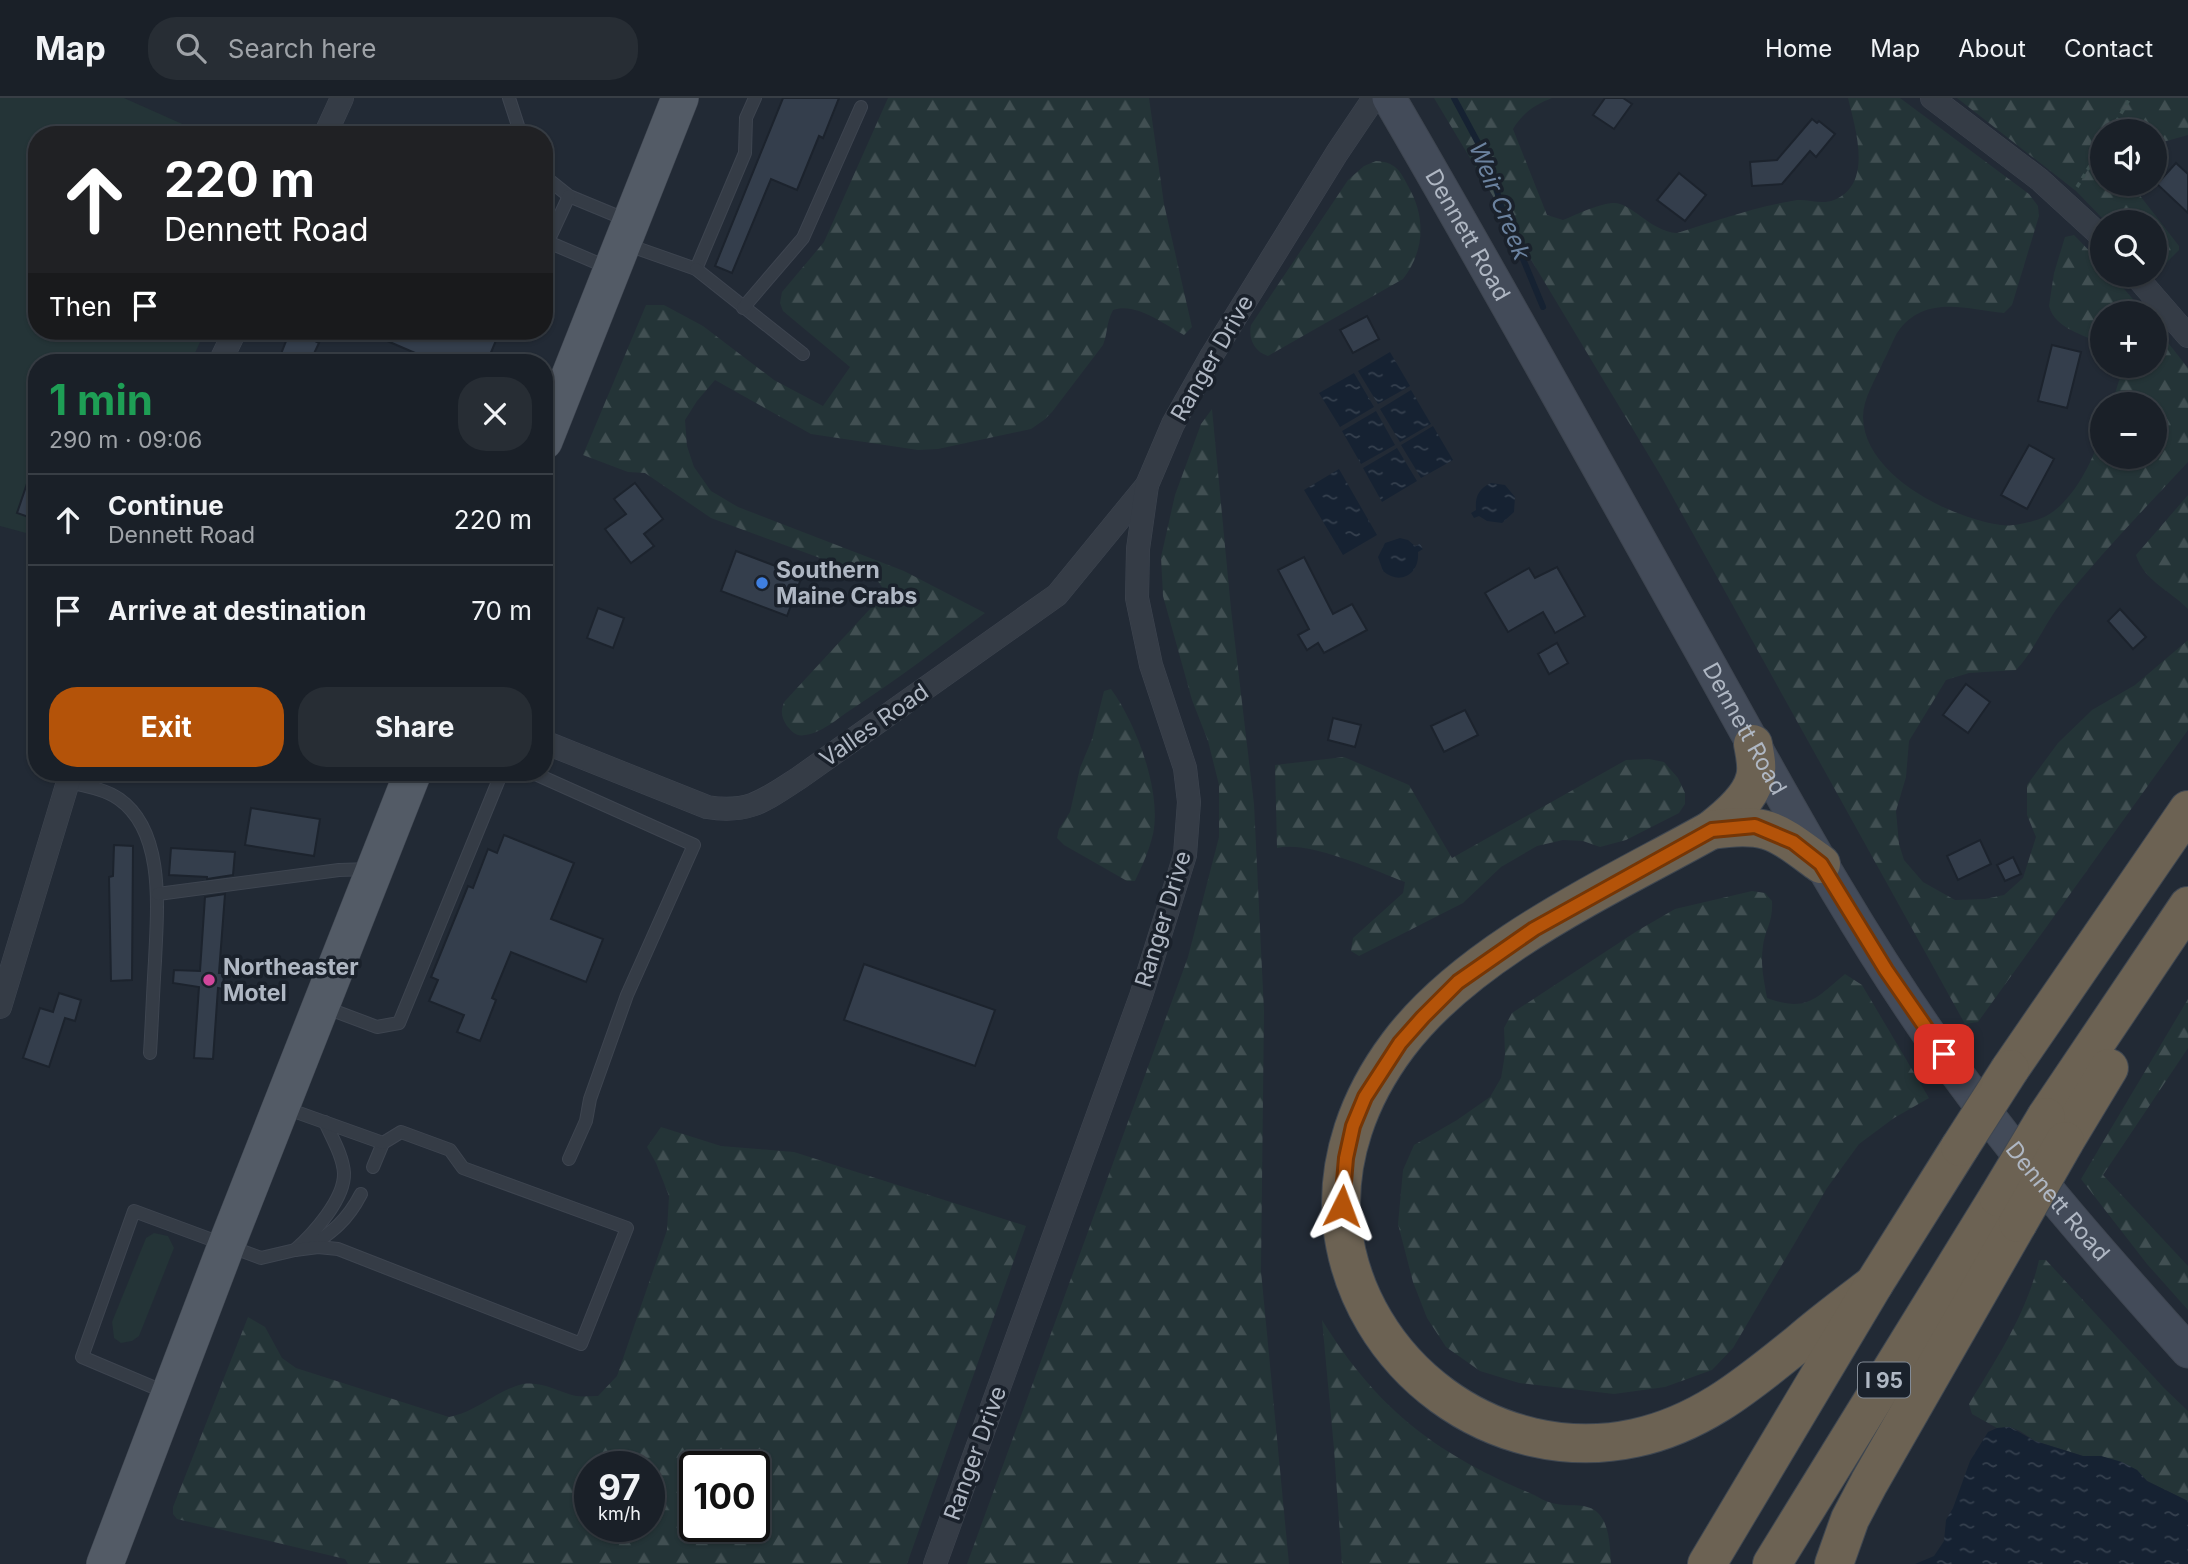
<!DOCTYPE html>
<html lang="en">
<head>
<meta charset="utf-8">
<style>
  :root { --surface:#1a2028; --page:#272d34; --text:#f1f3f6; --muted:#9fa3a8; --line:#383e45; --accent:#b45309 }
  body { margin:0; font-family:Inter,sans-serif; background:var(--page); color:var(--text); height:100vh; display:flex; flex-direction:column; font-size:26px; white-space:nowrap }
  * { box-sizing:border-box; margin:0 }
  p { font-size:23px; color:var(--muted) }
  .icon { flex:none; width:38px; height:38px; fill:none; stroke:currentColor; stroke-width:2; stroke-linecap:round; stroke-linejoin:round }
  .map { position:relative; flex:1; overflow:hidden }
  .panel { position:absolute; left:28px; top:256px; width:525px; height:427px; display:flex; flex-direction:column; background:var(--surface); border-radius:28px; box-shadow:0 2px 5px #0004,0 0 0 2px var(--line) }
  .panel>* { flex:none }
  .guide { position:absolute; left:28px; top:28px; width:525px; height:214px; border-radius:28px; box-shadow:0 2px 5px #0004,0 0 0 2px var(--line); background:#202124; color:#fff; overflow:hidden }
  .buttons { position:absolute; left:2090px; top:21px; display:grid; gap:14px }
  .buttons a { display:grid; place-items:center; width:77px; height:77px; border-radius:50%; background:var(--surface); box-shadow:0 2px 5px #0004,0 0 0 2px var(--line); font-size:35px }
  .speed { position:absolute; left:574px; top:1353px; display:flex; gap:14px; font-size:35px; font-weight:700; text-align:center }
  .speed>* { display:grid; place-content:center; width:91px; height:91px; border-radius:50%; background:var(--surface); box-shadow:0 2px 5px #0004,0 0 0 2px var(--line); line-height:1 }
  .speed small { font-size:18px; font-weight:400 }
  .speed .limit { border:4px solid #111; border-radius:10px; background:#fff; color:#111 }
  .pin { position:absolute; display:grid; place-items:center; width:60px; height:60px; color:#fff; margin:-30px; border-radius:14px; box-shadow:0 4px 10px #0006 }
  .me { position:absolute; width:77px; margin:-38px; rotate:3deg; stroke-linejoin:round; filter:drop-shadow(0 0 5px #0008) }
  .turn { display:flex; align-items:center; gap:24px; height:147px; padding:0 21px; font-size:32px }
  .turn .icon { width:91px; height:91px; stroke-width:2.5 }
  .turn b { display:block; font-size:49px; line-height:60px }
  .then { display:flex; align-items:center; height:66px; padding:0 21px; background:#0003; gap:14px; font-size:26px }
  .round { display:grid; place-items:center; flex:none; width:74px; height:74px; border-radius:28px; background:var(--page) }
  .summary { display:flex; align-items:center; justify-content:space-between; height:119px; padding:0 21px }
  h1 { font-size:42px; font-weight:700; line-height:52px; color:#1e9e55 }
  .cta { display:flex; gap:14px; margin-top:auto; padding:14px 21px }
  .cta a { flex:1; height:80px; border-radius:28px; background:var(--accent); color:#fff; font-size:28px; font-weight:700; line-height:80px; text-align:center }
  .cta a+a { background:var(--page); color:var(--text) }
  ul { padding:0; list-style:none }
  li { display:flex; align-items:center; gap:21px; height:91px; padding:0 21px; border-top:2px solid var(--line) }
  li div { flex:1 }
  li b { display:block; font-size:26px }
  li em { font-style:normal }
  header { display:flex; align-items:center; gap:42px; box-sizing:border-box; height:98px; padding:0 35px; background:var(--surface); border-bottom:2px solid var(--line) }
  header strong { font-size:33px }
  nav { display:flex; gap:38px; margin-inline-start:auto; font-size:24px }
  .search { width:490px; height:63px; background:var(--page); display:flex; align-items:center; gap:18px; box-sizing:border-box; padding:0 24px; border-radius:28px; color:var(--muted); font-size:26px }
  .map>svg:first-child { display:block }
  .green { fill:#243437 }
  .forest { fill:url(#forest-firs); fill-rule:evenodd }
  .water { fill:url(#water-ripples) }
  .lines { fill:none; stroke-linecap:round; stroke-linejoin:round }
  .stream { stroke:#162232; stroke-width:6 }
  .building { fill:#343e4c; stroke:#1c232d; stroke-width:2 }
  .lane-casing { stroke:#3e4550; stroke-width:14 }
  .street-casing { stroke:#3e4550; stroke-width:24 }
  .secondary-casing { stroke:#3e4550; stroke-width:35 }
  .primary-casing { stroke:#3e4550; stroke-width:38 }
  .highway-casing { stroke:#3f4751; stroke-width:40 }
  .path { stroke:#3c4e4f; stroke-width:3.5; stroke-dasharray:5 5; stroke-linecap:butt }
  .lane { stroke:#353c46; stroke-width:12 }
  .street { stroke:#353c46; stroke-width:23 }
  .secondary { stroke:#434b59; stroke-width:33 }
  .primary { stroke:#535b66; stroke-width:37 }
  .highway { stroke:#6c6253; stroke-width:38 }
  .highway-bridge-casing { stroke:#3f4751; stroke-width:40; stroke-linecap:butt }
  .highway-bridge { stroke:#6c6253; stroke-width:38 }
  .route-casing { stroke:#753606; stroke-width:18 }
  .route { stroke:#b45309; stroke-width:12 }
  .shop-dot { fill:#3f7fe0; stroke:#1a212b; stroke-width:2.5 }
  .hotel-dot { fill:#d1479c; stroke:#1a212b; stroke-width:2.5 }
  .labels { text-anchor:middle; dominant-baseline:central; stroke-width:7; stroke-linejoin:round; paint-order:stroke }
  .shield { fill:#1a212b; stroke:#828a95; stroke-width:2 }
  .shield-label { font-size:21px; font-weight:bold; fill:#afb7c3 }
  .street-label { font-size:23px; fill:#afb7c3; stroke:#1a212b }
  .poi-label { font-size:23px; font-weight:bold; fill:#afb7c3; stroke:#1a212b; text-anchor:start }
  .water-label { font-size:24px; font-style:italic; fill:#6b829f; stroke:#1a212b }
</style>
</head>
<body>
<header>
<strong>Map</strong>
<div class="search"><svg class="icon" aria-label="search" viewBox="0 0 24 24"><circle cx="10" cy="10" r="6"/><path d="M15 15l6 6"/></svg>Search here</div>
<nav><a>Home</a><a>Map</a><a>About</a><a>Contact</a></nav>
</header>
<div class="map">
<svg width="2188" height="1466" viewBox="0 0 2188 1466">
  <defs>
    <pattern id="forest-firs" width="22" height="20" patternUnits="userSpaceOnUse" patternTransform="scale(1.75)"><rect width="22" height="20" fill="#243437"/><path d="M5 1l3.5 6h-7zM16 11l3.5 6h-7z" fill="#414f52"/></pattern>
    <pattern id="water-ripples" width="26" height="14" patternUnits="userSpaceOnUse" patternTransform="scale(1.75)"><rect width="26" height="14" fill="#162232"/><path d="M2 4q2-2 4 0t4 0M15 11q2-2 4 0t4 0" fill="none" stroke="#35404e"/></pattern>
  </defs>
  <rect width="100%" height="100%" fill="#222a35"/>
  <g class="green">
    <polygon points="0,0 124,0 207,37 37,37 37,233 205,233 191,264 37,264 37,438 0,428"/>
    <polygon points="154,1135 168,1138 174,1150 139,1238 132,1243 121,1245 114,1240 112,1224 146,1140"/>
  </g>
  <g class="forest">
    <path d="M 888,0 L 1149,0 L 1164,106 L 1192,229 L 1184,237 C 1163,226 1136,204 1113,212 C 1106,225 1108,234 1103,247 L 1052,314 L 1044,322 L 1031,331 L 938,351 L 918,352 L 811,336 L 715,282 L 697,303 L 685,322 L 687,348 L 694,369 L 711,393 L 738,409 L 904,473 L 985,515 C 941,548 898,581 852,611 C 838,620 822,635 805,637 C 797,639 792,634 787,628 C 781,619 780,612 785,603 L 881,499 L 882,489 L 877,482 L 850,471 L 711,420 L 645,375 L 628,374 L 583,357 L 646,207 L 664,207 L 703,228 L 774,282 L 823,308 L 850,269 L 783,213 L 780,205 L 782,194 L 824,144 Z"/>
    <path d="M 1434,0 L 1552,0 C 1534,7 1523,15 1513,31 L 1547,117 L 1563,122 C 1578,116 1595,107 1612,105 C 1631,103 1649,133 1677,135 C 1712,124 1746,112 1781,105 C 1786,104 1792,103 1797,102 C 1809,101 1821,107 1834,102 C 1874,86 1855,30 1848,0 L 1900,0 L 2029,96 L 2038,108 L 2039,118 L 2012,207 L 2004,215 C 1965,211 1924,196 1897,235 C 1892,244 1888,255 1883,264 C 1876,281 1863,300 1863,319 C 1864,378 1951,420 2001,427 C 2011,429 2032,424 2042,420 C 2072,407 2092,364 2102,335 L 2102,359 L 2154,359 L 2154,306 L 2112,306 L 2120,279 L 2118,268 L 2154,268 L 2154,227 L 2188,270 L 2188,364 C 2145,410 2101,456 2061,505 C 2044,527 2034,553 2016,572 L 1969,575 L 1946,582 L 1909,643 L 1906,679 L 1896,713 L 1899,746 L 1904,762 L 1923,784 L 1955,802 L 1985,801 L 2004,797 L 2023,780 L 2036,739 L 2027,717 L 2027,687 L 2058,645 L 2092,612 L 2135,587 L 2188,542 L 2188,632 L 1978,924 L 1965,926 L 1661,378 Z"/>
    <polygon points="1957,0 2188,0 2188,37 2163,44 2154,50 2154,33 2102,33 2102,86 2131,86 2179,148 2179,152 2164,167 2154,171 2154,124 2106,124 2076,93"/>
    <path d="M 1376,63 C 1395,64 1400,72 1408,88 C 1426,119 1425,152 1403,181 L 1268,258 C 1254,254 1248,240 1251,227 L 1348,82 L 1364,68 Z"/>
    <path d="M 2074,137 L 2102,166 L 2102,177 L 2112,177 L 2145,215 L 2102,215 L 2102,247 C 2083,235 2056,232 2049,208 L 2054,175 L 2065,139 Z"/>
    <polygon points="1212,311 1231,511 1254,706 1264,913 1261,1173 1289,1466 967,1466 1188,859 1219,739 1219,687 1208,643 1192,602 1163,498 1161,459 1175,397 1201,326"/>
    <path d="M 2188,397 L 2188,511 C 2171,493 2144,483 2136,457 Z"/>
    <path d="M 1111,591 C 1136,625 1162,694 1153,736 C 1149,753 1142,768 1135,783 L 1127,783 L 1064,747 L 1057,740 L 1059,731 L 1070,714 L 1080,670 L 1092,641 L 1104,593 Z"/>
    <path d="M 1344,659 L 1409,687 L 1452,760 L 1626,662 L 1649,661 L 1664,664 L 1678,680 L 1685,695 L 1685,706 L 1679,715 L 1626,742 L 1600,749 L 1583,743 L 1563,742 L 1537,748 L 1501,769 L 1463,805 L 1359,858 L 1351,853 L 1353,840 L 1403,795 L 1405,784 C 1374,772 1308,742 1277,750 L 1275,667 Z"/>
    <path d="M 1752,793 L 1765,795 L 1772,803 C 1773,825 1766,829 1763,848 C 1760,866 1764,882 1767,900 C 1807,915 1816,900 1845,876 L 1862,887 L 1929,1000 L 1894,1020 L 1859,1046 L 1827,1090 L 1733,1250 L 1712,1272 L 1665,1289 L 1614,1296 L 1519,1285 L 1480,1273 L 1446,1249 L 1427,1220 L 1413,1184 L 1398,1126 L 1403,1072 L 1414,1047 L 1457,1022 L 1490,999 L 1501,980 L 1505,956 L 1504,930 L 1512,915 L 1637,833 L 1675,811 Z"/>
    <polygon points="2188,901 2188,950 2103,1077 2188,1168 2188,1212 2147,1166 2081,1081"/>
    <path d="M 661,1029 L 721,1048 L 794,1054 L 1026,1128 L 907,1466 L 348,1466 L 345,1461 L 177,1421 L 173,1416 L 173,1409 L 248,1219 L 265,1229 L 282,1260 L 296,1270 L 449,1319 C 477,1314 497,1292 523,1286 C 543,1283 558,1294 576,1298 C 583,1299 591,1298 598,1298 L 617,1278 L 667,1132 L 669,1098 L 656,1065 L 647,1049 ZM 649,1368 L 649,1428 L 590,1428 L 590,1368 ZM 754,1368 L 754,1428 L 695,1428 L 695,1368 Z"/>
    <path d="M 2039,1162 L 2046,1162 L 2164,1290 L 2188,1313 L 2188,1403 L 2147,1383 L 2137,1372 L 2101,1358 L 2083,1358 L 2035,1343 L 2020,1333 L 2010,1329 L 1997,1330 L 1972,1316 L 1969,1306 C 1997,1260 2027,1215 2039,1162 Z"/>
    <path d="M 1322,1222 C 1377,1311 1436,1356 1532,1396 C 1540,1400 1548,1405 1557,1406 C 1570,1409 1587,1404 1598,1415 C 1610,1427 1610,1450 1611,1466 L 1342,1466 L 1334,1351 Z"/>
  </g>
  <g class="water">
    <polygon points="1390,254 1410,288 1378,306 1358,273"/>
    <polygon points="1354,275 1374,309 1340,329 1319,295"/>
    <polygon points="1411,292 1431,326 1400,344 1380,311"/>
    <polygon points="1376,313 1395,347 1361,366 1342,333"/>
    <polygon points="1433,328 1453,362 1421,380 1401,347"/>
    <polygon points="1397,350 1417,383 1382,404 1363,370"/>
    <polygon points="1339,371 1377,437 1343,457 1304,392"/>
    <path d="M 1491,385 L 1505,387 L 1515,399 L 1514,414 L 1502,425 L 1487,423 L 1479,418 L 1474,420 L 1471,415 L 1476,412 C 1475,399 1478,391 1491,385 Z"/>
    <path d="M 1400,440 L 1408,442 L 1415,448 L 1420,446 L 1423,451 L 1418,454 C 1420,476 1400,488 1383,473 L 1378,459 L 1385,445 Z"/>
    <polygon points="2010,1329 2035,1343 2083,1358 2101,1358 2122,1364 2137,1372 2147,1383 2188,1403 2188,1466 1915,1466 1934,1458 1944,1443 1946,1422 1953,1410 1970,1363 1988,1334 1997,1330"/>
  </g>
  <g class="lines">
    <polyline class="stream" points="1454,0 1490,67 1501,108 1543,209"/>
  </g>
  <g class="building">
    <polygon points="783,0 839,0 823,40 819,38 797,92 771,81 732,175 715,168"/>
    <polygon points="1605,0 1623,0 1632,6 1614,31 1593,17"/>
    <polygon points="1812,21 1817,25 1819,23 1835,36 1816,59 1810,53 1782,86 1752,88 1750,64 1777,62"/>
    <polygon points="2176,65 2188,76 2188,115 2157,86"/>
    <polygon points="1679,75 1706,97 1685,123 1657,102"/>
    <polygon points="1367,218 1379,241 1353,255 1340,232"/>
    <polygon points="290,233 299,233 316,240 315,243 319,245 310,264 300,264 281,256"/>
    <polygon points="364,233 500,233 487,264 436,264"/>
    <polygon points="2052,247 2081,254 2067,310 2038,303"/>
    <polygon points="2029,347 2054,361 2027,411 2001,397"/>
    <polygon points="34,365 37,366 37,422 17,415"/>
    <polygon points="635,385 663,421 644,436 654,448 631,465 605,431 626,416 614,401"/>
    <polygon points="736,453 802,478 787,518 721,493"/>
    <polygon points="1304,459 1333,516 1352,506 1367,532 1324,555 1318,545 1307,552 1298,537 1309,531 1278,472"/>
    <polygon points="1557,469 1585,518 1555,535 1543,514 1508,534 1485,495 1529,470 1535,480"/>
    <polygon points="598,510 624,520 613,550 587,540"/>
    <polygon points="2120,511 2146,539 2133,551 2108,523"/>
    <polygon points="1557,545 1568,565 1549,576 1538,556"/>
    <polygon points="1966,586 1990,604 1968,635 1943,617"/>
    <polygon points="1465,612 1478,637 1444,654 1431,628"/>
    <polygon points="1333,620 1361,627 1355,649 1328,642"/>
    <polygon points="251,710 320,721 314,758 245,747"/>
    <polygon points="504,737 574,765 551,821 603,841 586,884 511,854 492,900 496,902 480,943 457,934 464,917 429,903 438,882 431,879 468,788 473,790 488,751 497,755"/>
    <polygon points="1980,742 1991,766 1958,782 1947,758"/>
    <polygon points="114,747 133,748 132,882 111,883 109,779 113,778"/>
    <polygon points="171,750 235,754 233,777 207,781 207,779 169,777"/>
    <polygon points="2013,759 2021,776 2005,783 1997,767"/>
    <polygon points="225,796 219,875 224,875 223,891 218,890 213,961 194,960 199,889 173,885 174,872 200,873 205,799"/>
    <polygon points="864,866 995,912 975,968 844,922"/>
    <polygon points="59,895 81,902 75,923 65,920 49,969 23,960 40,910 53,914"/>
  </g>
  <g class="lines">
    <defs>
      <g id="lane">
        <polyline points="509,0 521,37"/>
        <polyline points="544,78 569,98 627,122"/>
        <polyline points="548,144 609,170"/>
        <polyline points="625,146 696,171 745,55 746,20 755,0"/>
        <polyline points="544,152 569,98"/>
        <polyline points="696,171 803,256"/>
        <polyline points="743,210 803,140 861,9"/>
        <polyline points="531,674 694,747 627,897 590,1001 586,1023 569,1061"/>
        <path d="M 68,684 C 85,688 105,691 119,701 C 166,734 157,814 155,863 C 153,893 152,924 150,955"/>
        <polyline points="158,796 339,772 370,771"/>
        <polyline points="324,909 377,929 399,925 502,674"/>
        <polyline points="373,1069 383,1045"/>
        <path d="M 309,1150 C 333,1133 347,1123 361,1096"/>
        <path d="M 295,1152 C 313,1136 345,1101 344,1075 C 343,1058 332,1040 325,1024"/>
        <polyline points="167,1295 82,1259 134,1113 261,1160 295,1152 318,1149 338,1151 581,1246 627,1130 463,1070 450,1052 401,1034 383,1045 285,1010"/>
      </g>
      <g id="street">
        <polyline points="1932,0 2040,82 2102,139"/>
        <polyline points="325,37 342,0"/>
        <polyline points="2135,177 2188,238"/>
        <polyline points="220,264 235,233"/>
        <path d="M 544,644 L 707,709 C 749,716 765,702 799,680 L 1057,497 L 1147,387"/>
        <polyline points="0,909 71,674"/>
        <polyline points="935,1466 1141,898 1185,757 1189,704 1185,670 1151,567 1137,500 1138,451 1147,387 1173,326 1212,257 1337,55 1374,0"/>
      </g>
      <g id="secondary">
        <path id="s1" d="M 1389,0 C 1497,185 1601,374 1706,561 C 1785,703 1862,846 1958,977 C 2028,1074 2108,1164 2188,1253"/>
      </g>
      <g id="primary">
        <polyline points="544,343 680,0"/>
        <polyline points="105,1466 226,1148 413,674"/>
      </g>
      <g id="highway">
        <path d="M 1753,646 C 1755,657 1758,669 1755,680 C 1750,701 1728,719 1711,732 C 1609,789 1469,852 1398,947 C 1359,999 1336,1061 1342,1126 C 1357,1268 1496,1370 1635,1340 C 1701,1326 1748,1286 1799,1245 C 1823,1224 1849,1205 1874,1186"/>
        <path d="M 1711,732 C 1768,723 1777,734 1821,766"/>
        <polyline points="2010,971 2188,712"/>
        <polyline points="2046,1019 2188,808"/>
        <polyline points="2065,1043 2109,970"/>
        <polyline points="1707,1466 1874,1186 1960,1049"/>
        <polyline points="1772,1466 1998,1099"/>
        <polyline points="1834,1466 1850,1421 1869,1385 2018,1125"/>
      </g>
    </defs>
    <use href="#lane" class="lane-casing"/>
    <use href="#street" class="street-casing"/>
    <use href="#secondary" class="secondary-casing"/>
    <use href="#primary" class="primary-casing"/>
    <use href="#highway" class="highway-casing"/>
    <g class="path">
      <polyline points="2111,33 2130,0"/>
      <polyline points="2077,89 2102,48"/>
    </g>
    <use href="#lane" class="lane"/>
    <use href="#street" class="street"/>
    <use href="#secondary" class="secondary"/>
    <use href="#primary" class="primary"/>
    <use href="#highway" class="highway"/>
    <defs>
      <g id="highway-bridge">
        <polyline points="1960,1049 2010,971"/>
        <polyline points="1998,1099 2046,1019"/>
        <polyline points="2018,1125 2065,1043"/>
      </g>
    </defs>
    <use href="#highway-bridge" class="highway-bridge-casing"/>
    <use href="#highway-bridge" class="highway-bridge"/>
  </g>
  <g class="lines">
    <defs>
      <polyline id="route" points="1342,1108 1346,1060 1353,1028 1365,999 1400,945 1423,919 1458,884 1534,831 1712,732 1755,728 1793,744 1821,766 1886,872 1944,956"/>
    </defs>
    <use href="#route" class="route-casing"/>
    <use href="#route" class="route"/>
  </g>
  <circle class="shop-dot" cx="762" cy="485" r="7"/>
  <circle class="hotel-dot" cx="209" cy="882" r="7"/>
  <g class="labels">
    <rect class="shield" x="1858" y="1264.5" width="52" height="35" rx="5"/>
    <g class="shield-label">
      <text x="1884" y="1282">I 95</text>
    </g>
    <g class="street-label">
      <text stroke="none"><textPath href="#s1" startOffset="158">Dennett Road</textPath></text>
      <text transform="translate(1212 260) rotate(-60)">Ranger Drive</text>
      <text transform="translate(874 627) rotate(-35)">Valles Road</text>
      <text stroke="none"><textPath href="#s1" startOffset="724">Dennett Road</textPath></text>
      <text transform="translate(1163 821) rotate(-73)">Ranger Drive</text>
      <text stroke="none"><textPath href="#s1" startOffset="1292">Dennett Road</textPath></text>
      <text transform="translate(975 1355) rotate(-70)">Ranger Drive</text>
    </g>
    <g class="poi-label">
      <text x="776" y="472">Southern<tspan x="776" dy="26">Maine Crabs</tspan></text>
      <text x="223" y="869">Northeaster<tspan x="223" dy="26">Motel</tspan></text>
    </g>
    <g class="water-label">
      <text transform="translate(1500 103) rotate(68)">Weir Creek</text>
    </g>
  </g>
</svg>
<div class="buttons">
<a><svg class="icon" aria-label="sound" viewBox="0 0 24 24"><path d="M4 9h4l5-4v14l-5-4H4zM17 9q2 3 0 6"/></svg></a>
<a><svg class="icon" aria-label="search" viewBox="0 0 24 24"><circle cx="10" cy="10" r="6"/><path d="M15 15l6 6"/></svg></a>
<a>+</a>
<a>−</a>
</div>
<div class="speed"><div>97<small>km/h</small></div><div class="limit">100</div></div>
<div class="pin" style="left:1944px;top:956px;background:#d93025"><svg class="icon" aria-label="arrive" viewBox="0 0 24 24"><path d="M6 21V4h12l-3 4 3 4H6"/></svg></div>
<svg class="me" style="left:1342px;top:1108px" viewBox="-20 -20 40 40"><path d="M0-17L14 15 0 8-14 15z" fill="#b45309" stroke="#fff" stroke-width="4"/></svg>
<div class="guide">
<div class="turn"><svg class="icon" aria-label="ahead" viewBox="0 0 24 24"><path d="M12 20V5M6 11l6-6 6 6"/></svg><div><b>220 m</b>Dennett Road</div></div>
<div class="then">Then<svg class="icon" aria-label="arrive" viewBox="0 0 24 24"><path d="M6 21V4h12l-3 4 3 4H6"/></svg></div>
</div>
<section class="panel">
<div class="summary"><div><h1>1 min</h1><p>290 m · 09:06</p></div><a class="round"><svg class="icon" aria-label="close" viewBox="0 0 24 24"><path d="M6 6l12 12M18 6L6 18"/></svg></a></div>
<ul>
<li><svg class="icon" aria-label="ahead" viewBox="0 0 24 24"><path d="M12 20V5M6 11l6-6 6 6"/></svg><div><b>Continue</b><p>Dennett Road</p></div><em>220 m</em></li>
<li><svg class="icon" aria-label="arrive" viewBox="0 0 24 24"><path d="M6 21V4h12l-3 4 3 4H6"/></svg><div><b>Arrive at destination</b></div><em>70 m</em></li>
</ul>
<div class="cta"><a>Exit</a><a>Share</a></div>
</section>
</div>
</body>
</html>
